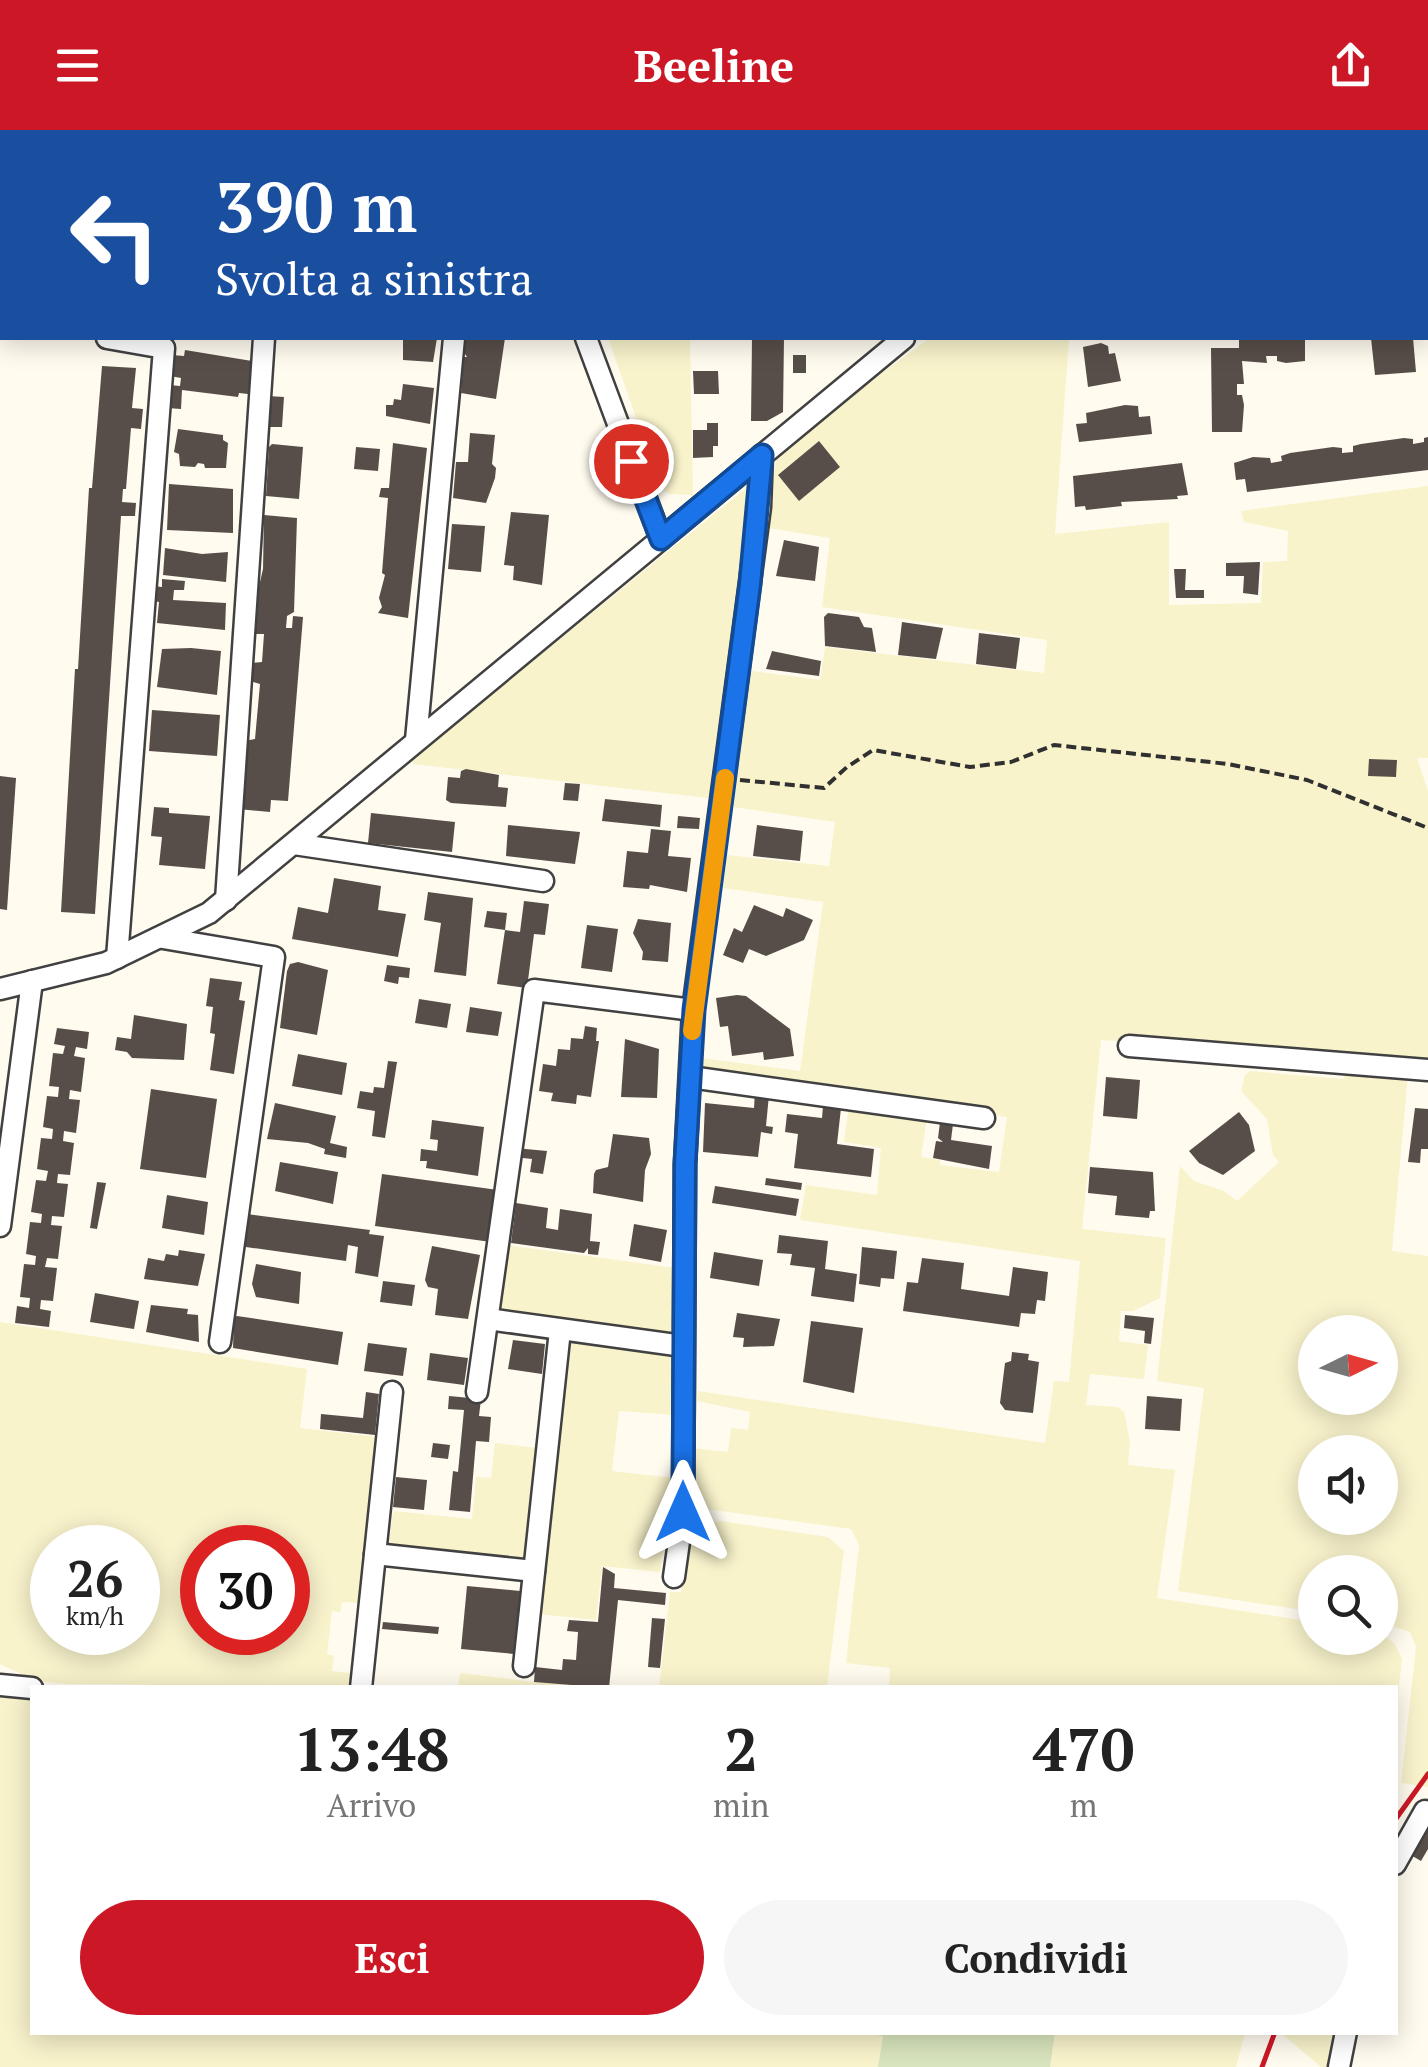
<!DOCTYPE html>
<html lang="it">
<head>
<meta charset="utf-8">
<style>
  :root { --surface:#fff; --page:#f6f6f6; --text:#222; --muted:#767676; --accent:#cc1826 }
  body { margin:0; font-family:"PT Serif",serif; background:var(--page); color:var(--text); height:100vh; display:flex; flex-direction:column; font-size:38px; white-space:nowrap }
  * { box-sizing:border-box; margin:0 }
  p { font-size:32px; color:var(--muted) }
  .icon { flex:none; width:55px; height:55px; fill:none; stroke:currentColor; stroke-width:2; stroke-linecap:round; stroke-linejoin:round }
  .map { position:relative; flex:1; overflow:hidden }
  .sheet { position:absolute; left:30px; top:1555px; width:1368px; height:350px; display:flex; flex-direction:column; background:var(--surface); border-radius:0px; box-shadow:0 5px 25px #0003 }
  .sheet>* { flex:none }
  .top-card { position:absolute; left:0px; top:0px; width:1430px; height:210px; box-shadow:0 5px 25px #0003; background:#1a4fa0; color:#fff; overflow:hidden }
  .needle { width:65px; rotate:85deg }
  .fabs { position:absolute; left:1298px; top:1185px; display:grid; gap:20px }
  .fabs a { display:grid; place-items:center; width:100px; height:100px; border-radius:50%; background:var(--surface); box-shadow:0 5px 25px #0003; font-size:50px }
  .speed { position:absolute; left:30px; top:1395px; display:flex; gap:20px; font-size:50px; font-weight:700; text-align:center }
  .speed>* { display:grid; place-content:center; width:130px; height:130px; border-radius:50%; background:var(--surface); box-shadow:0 5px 25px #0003; line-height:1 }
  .speed small { font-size:25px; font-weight:400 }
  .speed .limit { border:15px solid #d22; background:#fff; color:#111 }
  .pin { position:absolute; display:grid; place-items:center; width:85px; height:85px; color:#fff; margin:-42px; border:5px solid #fff; border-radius:50%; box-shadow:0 2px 10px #0007 }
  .me { position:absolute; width:110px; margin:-55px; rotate:0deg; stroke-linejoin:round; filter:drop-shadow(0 0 8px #0008) }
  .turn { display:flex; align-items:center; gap:35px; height:210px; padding:0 50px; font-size:45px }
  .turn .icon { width:130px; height:130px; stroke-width:2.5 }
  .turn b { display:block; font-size:70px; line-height:85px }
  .eta { display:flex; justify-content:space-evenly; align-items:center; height:170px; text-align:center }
  .eta b { font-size:60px; font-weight:800; line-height:70px }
  .primary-button { display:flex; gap:20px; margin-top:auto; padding:20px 50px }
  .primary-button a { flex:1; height:115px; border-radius:60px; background:var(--accent); color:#fff; font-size:40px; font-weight:800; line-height:115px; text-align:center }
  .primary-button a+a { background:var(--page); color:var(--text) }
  header { display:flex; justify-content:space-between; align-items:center; height:130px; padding:0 50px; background:var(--accent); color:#fff; font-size:45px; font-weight:800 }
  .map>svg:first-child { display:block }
  .farmland { fill:#f8f3cb; fill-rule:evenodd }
  .cemetery { fill:#d8e4bd }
  .building { fill:#584e49 }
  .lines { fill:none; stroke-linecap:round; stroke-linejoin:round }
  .street-casing { stroke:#414141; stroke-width:25 }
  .path { stroke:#303030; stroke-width:4; stroke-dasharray:10 5; stroke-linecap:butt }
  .street { stroke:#fff; stroke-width:20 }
  .rail { stroke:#cc1826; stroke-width:5 }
  .route-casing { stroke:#114b97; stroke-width:25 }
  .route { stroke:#1a73e8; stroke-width:18 }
  .slow { stroke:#f59e0b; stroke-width:18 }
</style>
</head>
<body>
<header><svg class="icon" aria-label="menu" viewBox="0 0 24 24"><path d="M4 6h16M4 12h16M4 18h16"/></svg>Beeline<svg class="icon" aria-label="share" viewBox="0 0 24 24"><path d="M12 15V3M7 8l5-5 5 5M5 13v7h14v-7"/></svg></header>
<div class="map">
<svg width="1428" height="1937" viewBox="0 0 1428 1937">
  <rect width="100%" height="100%" fill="#fffbef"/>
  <g class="farmland">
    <polygon points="608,208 690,208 693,365 668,364 660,355"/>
    <polygon points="930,208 1069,208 1055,404 1169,392 1169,475 1261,473 1263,432 1287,431 1288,401 1244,392 1241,381 1428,356 1428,628 1417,628 1428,661 1428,935 1101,910 1082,1099 1166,1108 1160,1168 1133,1181 1121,1181 1119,1211 1148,1215 1144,1249 1090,1244 1086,1275 1118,1277 1124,1282 1130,1311 1128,1335 1175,1340 1157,1468 1315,1492 1315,1508 1384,1505 1395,1514 1402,1529 1395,1595 1395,1558 889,1557 890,1538 846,1533 859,1415 851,1399 692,1377 692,1318 728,1322 731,1298 748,1300 750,1282 697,1271 698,1261 1045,1313 1054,1251 1069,1252 1080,1131 800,1090 806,1055 877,1065 881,1018 844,1012 849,975 927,987 921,1027 940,1030 940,1035 999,1042 1007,987 699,942 701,928 800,941 823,772 723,758 727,725 829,736 835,692 733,677 730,670 745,540 820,550 825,517 1044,543 1047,510 822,477 830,408 769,398 765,389 774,370 769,364 777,328 860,259"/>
    <polygon points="750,355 754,371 716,669 413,634 413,628"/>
    <path d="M 1346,938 L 1408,944 L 1392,1121 L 1428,1126 L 1428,1657 L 1401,1653 L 1416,1517 L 1410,1502 L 1380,1492 L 1380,1442 L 1315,1442 L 1315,1482 L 1178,1461 L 1204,1258 L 1157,1251 L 1180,1036 L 1194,1051 L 1224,1061 L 1237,1071 L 1279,1032 L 1273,1025 L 1267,989 L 1241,961 L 1245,945 L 1250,941 L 1344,949 ZM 1315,1202 L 1380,1202 L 1380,1268 L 1315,1268 ZM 1315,1322 L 1380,1322 L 1380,1388 L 1315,1388 Z"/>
    <polygon points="506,1115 676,1138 675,1205 497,1182"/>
    <path d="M 0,1192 L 307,1239 L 300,1298 L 378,1307 L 360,1473 L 342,1472 L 340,1482 L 332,1481 L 327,1524 L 334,1526 L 332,1541 L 350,1543 L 349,1557 L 67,1554 L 36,1551 L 0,1534 ZM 52,1418 L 138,1418 L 138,1502 L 52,1502 ZM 202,1418 L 288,1418 L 288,1502 L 202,1502 Z"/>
    <polygon points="568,1212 674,1226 674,1285 619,1281 612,1341 674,1348 660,1442 602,1436 596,1490 538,1484"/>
    <polygon points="495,1313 537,1318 525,1430 389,1415 393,1381 472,1389 476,1347 491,1348"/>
    <polygon points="721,1391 828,1407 844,1421 827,1557 659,1558 670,1462 681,1462 691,1396"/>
    <polygon points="460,1543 534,1552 593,1557 458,1558"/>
    <polygon points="0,1563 32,1564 32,1902 864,1903 883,1905 878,1937 0,1937"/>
    <polygon points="1055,1903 1055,1902 1245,1903 1236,1937 1050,1937"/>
    <polygon points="1281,1903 1338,1903 1331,1937 1321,1937"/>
  </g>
  <polygon class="cemetery" points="864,1903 1055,1903 1050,1937 878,1937 883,1906"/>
  <g class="building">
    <polygon points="403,208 437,208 433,232 403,230"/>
    <polygon points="465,208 505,208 496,269 461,263 464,227 467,227 463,221"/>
    <polygon points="752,208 784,208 783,282 767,291 751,291"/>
    <polygon points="1239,208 1305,208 1305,231 1286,233 1277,231 1277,226 1266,226 1267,233 1242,231 1244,254 1237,254 1237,265 1242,265 1244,275 1242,302 1212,302 1211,218 1239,218"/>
    <polygon points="1371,208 1413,208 1416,242 1375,245"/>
    <polygon points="1101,213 1108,216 1109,224 1115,223 1121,251 1088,257 1083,217"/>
    <polygon points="185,220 252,231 248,264 239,263 238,267 182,260 181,279 167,278 169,255 180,256 181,248 170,246 172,225 184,226"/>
    <rect x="793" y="225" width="13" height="18"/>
    <polygon points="102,236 136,238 132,278 143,279 141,299 131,298 126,359 123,359 122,372 136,373 135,386 121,386 95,784 61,782 75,539 78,539 89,358 92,358"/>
    <polygon points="693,241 718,241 719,264 694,264"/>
    <polygon points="403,254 434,258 430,294 386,286 386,275 393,275 394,269 401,270"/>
    <polygon points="268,266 284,267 282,297 266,297"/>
    <polygon points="1125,275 1138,276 1139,287 1150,286 1152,304 1079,312 1076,294 1087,293 1086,283"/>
    <polygon points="707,293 718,293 718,316 713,316 713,327 693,328 693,300 707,300"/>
    <polygon points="178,299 223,305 223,310 228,313 226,338 205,338 204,334 198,333 195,337 180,336 179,324 174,322"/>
    <polygon points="470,303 495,305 492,334 496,338 495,348 486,373 453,368 456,332 468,332"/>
    <polygon points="1428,307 1428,340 1247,362 1245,349 1236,350 1234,333 1253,327 1270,328 1271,333 1282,331 1281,326 1290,323 1333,317 1342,318 1342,323 1353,322 1353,316 1361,314 1404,308 1413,309 1413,314 1424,312 1424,308"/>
    <polygon points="819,311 840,337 799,371 778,345"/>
    <polygon points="393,313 427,318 408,488 378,483 382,477 379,468 385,445 382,443 388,368 379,367 381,358 389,358"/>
    <polygon points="272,314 303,317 299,369 266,366 269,317"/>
    <polygon points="356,317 380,319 378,341 354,339"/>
    <polygon points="1182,333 1188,365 1177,366 1178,369 1121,372 1122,376 1086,380 1085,376 1075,377 1073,346"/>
    <polygon points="169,354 233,359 233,403 167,400"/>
    <polygon points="511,382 549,385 542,455 513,450 514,436 504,435"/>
    <polygon points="264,385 297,388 294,482 287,486 286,498 292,498 293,486 303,487 288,671 271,670 270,682 238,679 244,611 255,609 260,554 250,551 250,533 262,532 264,504 253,504 253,483 263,439"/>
    <polygon points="452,394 485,396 481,442 448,439"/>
    <polygon points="784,410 819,417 815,451 776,446"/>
    <polygon points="165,418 202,424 228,422 226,452 163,445"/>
    <polygon points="1260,432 1258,465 1243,463 1244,446 1226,446 1226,433"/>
    <polygon points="1174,439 1186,439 1185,460 1204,460 1204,468 1176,468"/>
    <polygon points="162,449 185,451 184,460 174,460 173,470 226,473 225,500 157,493 159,472 153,471 154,456 162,457"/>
    <polygon points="828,483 859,487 864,497 872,498 876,522 825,516 824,487"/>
    <polygon points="902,492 943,498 936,529 898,525"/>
    <polygon points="979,503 1020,508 1016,539 976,534"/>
    <polygon points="191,518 221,521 217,565 157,557 162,519"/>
    <polygon points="772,521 821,531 819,546 766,539"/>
    <polygon points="152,580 220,585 217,626 149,621"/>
    <polygon points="1369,629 1397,630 1396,647 1368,646"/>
    <polygon points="466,639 499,645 498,657 508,658 506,677 451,673 446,670 448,647 460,648 461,641"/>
    <polygon points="0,646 16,648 7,780 0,779"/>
    <polygon points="565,653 580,654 578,671 563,670"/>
    <polygon points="605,669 662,675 660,697 602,691"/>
    <polygon points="154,677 169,678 169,683 210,686 205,739 159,735 162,707 151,706"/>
    <polygon points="371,683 455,692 452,722 368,713"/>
    <polygon points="678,686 700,688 699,699 677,698"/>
    <polygon points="508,695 580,702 575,734 506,726"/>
    <polygon points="757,695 803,701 800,731 753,726"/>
    <polygon points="651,699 671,701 668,726 691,728 687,762 650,755 649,759 623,757 627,721 648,723"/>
    <polygon points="334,748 381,756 378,780 406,784 398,827 292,809 298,777 328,783"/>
    <polygon points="428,762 473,768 466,846 434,842 441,793 424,790"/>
    <polygon points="524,771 549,774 545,805 534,804 527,858 497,854 505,800 520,802"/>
    <polygon points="754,775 783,787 786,778 813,790 804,810 766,826 749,819 743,833 723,825 734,798 742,802"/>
    <polygon points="487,781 507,783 505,800 484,797"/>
    <polygon points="638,789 671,793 668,832 642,830 643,822 633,803"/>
    <polygon points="587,795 618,799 612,842 581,838"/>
    <polygon points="298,832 328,840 317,905 280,898 287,841 290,834"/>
    <polygon points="387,835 410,838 409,848 399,847 398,854 384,851"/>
    <polygon points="210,848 242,852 239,870 245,871 234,944 210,940 215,904 210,903 213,877 206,876"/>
    <polygon points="737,865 746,866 790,899 794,926 764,930 763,922 732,926 728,896 720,897 716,868"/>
    <polygon points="419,869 451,874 447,898 415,893"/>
    <polygon points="470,877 502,882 498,906 466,902"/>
    <polygon points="134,885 187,894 184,930 132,928 127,922 115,920 117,907 131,909"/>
    <polygon points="585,896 597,898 596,911 599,911 591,967 577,965 576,974 551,971 553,963 539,961 543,934 556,936 558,919 570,920 571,908 583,909"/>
    <polygon points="57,898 89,902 87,919 76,917 74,926 85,928 81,962 70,960 69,969 80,970 76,1003 64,1001 63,1011 74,1013 70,1045 58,1044 57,1053 68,1054 64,1087 52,1086 51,1095 62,1096 58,1129 47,1128 45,1137 57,1138 53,1171 41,1170 40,1179 51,1181 49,1197 15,1193 17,1176 29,1178 30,1168 20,1167 24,1134 35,1135 36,1126 26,1124 30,1092 41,1093 42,1084 31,1082 36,1050 46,1051 48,1041 37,1039 41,1008 52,1009 53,999 43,997 47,966 58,967 59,957 49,956 53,923 63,924 65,916 54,914"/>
    <polygon points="625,909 659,919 657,968 621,967"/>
    <polygon points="298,924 347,933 342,965 292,956"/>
    <polygon points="388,931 397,932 385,1008 372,1006 375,981 357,978 360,961 373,963 374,957 384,958"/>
    <polygon points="1106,947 1140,950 1137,989 1103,986"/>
    <polygon points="151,959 217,969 206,1048 140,1039"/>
    <polygon points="755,961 769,965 766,996 773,997 772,1004 761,1002 758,1027 703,1022 705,973 754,978"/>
    <polygon points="275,973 336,986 330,1013 347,1017 346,1028 324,1024 325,1019 308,1013 267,1009"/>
    <polygon points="823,976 841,978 837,1014 874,1019 871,1047 794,1038 798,1004 785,1002 787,984 822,988"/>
    <polygon points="1415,978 1428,979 1428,1019 1421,1019 1420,1033 1408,1032"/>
    <polygon points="1239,982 1249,995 1255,1021 1223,1045 1199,1033 1189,1021"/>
    <polygon points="432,990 484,997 478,1046 426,1038 427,1031 420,1031 421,1019 437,1021 438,1010 430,1009"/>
    <polygon points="940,992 953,994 951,1010 992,1016 989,1039 933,1028 936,1011 943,1012 938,1008"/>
    <polygon points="613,1004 649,1008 651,1024 645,1040 643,1072 593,1063 594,1044 596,1040 608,1037"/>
    <polygon points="515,1018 547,1021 543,1044 530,1042 532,1029 514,1027"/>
    <polygon points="280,1032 338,1042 333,1074 275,1061"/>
    <polygon points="1090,1037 1153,1042 1155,1081 1150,1081 1149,1088 1115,1085 1117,1066 1088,1063"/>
    <polygon points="382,1044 498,1060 491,1112 375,1096"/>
    <polygon points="766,1048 802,1053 801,1060 765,1055"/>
    <polygon points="97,1052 106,1053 97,1099 90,1098"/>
    <polygon points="715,1056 799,1069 796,1086 712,1073"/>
    <polygon points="167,1065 208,1072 204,1105 162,1098"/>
    <polygon points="516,1073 548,1078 546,1098 558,1100 560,1079 592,1084 590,1111 600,1112 598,1125 588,1124 588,1118 584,1123 511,1113"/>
    <polygon points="247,1084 370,1100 369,1104 384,1106 378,1147 355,1143 358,1117 348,1115 346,1131 239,1116"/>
    <polygon points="634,1094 667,1100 661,1132 629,1126"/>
    <polygon points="779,1105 828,1111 825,1139 857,1144 854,1172 811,1166 815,1138 790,1135 792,1124 777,1123"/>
    <polygon points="432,1116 480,1125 468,1189 435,1185 438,1159 428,1157 425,1150"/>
    <polygon points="862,1117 897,1121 894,1149 881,1148 880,1157 859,1154"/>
    <polygon points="179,1120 205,1124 198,1156 144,1149 148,1128 164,1131 166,1124 178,1126"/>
    <polygon points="714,1122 763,1130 759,1156 710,1148"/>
    <polygon points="922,1128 964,1133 961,1159 1009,1166 1013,1137 1048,1142 1045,1171 1037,1170 1035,1184 1021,1183 1019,1197 903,1181 907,1152 918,1153"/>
    <polygon points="256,1134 301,1142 299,1174 256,1167 252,1154"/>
    <polygon points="383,1151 415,1155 412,1176 380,1172"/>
    <polygon points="95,1163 139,1171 134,1199 90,1192"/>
    <polygon points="151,1175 188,1179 187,1184 198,1185 199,1212 146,1202"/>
    <polygon points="737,1183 780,1189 774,1216 743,1217 744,1208 733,1207"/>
    <polygon points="1125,1185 1154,1188 1151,1214 1144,1213 1145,1201 1124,1198"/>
    <polygon points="237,1186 343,1202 338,1235 233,1218 234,1187"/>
    <polygon points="811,1191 863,1198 854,1263 803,1252"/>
    <polygon points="513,1210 545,1214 542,1244 508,1239"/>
    <polygon points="368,1213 407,1218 403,1246 364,1241"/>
    <polygon points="1012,1222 1029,1224 1028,1230 1039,1232 1033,1283 1005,1280 1000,1273 1005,1233 1011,1231"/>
    <polygon points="430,1223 468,1228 464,1255 427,1250"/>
    <polygon points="366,1262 379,1264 375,1305 320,1299 321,1284 363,1288"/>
    <polygon points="449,1266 481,1269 479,1286 491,1287 489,1312 476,1311 470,1382 449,1380 453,1341 458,1342 464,1280 448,1279"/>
    <polygon points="1147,1266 1182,1269 1180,1301 1145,1299"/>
    <polygon points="433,1313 450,1315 448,1329 431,1327"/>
    <polygon points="396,1347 427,1350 424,1380 393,1377"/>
    <polygon points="603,1437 615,1444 614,1458 666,1463 665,1475 618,1470 609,1558 534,1552 535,1537 562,1540 563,1529 576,1530 578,1502 567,1501 569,1490 598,1492"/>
    <polygon points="467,1456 520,1461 514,1524 461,1519"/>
    <polygon points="652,1488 665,1489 660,1538 648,1537"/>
    <polygon points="383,1492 439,1497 438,1504 382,1499"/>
    <polygon points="1428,1689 1428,1719 1421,1731 1409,1724"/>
  </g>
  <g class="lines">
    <defs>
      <g id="street">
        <polyline points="511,0 512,2"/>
        <polyline points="67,2 67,0"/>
        <polyline points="623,2 624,0"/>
        <polyline points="983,2 983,0"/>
        <polyline points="0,3 11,0"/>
        <polyline points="1428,136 1428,135"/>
        <polyline points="107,208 164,218 117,828"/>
        <polyline points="586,208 661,409"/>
        <polyline points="416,610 454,208"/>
        <polyline points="294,714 543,751"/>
        <polyline points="226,770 264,208"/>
        <polyline points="163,808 274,827 220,1212"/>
        <polyline points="0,859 106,833 209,783 904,208"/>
        <polyline points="1129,916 1428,940"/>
        <polyline points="690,947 984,988"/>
        <polyline points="0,1096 32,851"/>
        <polyline points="488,1189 683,1216"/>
        <polyline points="477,1262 534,860 693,880"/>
        <polyline points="375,1424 534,1441"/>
        <polyline points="674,1447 683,1383 685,1034 693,880 760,377 762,325"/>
        <polyline points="524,1536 560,1200"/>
        <polyline points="0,1555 32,1558"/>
        <polyline points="361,1558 392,1262"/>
        <polyline points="1395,1734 1425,1681"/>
        <polyline points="1339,1937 1346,1902"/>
      </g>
    </defs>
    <use href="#street" class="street-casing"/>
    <polyline class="path" points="740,650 824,658 847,637 873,620 970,637 1011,632 1054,615 1228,634 1307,650 1428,698"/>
    <use href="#street" class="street"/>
    <g class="rail">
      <polyline points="1395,1690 1428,1644"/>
      <polyline points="1262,1937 1275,1902"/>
    </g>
  </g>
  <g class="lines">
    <defs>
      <polyline id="route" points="631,331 661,409 762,325 750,454 694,880 685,1034 683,1382"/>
    </defs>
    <use href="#route" class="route-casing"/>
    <use href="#route" class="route"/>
    <polyline class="slow" points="692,901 725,648"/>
  </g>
</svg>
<div class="fabs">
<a><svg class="needle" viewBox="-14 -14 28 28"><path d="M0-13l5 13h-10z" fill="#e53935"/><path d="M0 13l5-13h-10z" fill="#767676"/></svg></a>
<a><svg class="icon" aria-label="sound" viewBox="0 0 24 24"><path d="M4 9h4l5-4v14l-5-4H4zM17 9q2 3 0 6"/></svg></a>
<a><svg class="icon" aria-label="search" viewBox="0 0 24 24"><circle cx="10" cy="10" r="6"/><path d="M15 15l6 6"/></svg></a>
</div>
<div class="speed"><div>26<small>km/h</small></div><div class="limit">30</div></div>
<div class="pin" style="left:631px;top:331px;background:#d93025"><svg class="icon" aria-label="arrive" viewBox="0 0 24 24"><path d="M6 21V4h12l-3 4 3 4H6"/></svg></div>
<svg class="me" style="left:683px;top:1382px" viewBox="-20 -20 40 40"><path d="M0-17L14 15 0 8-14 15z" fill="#1a73e8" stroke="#fff" stroke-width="4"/></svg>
<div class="top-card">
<div class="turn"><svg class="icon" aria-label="left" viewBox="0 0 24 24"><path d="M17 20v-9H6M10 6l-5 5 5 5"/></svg><div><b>390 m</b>Svolta a sinistra</div></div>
</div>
<section class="sheet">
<div class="eta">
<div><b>13:48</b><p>Arrivo</p></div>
<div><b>2</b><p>min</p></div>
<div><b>470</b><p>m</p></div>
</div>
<div class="primary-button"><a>Esci</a><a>Condividi</a></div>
</section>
</div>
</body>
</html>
